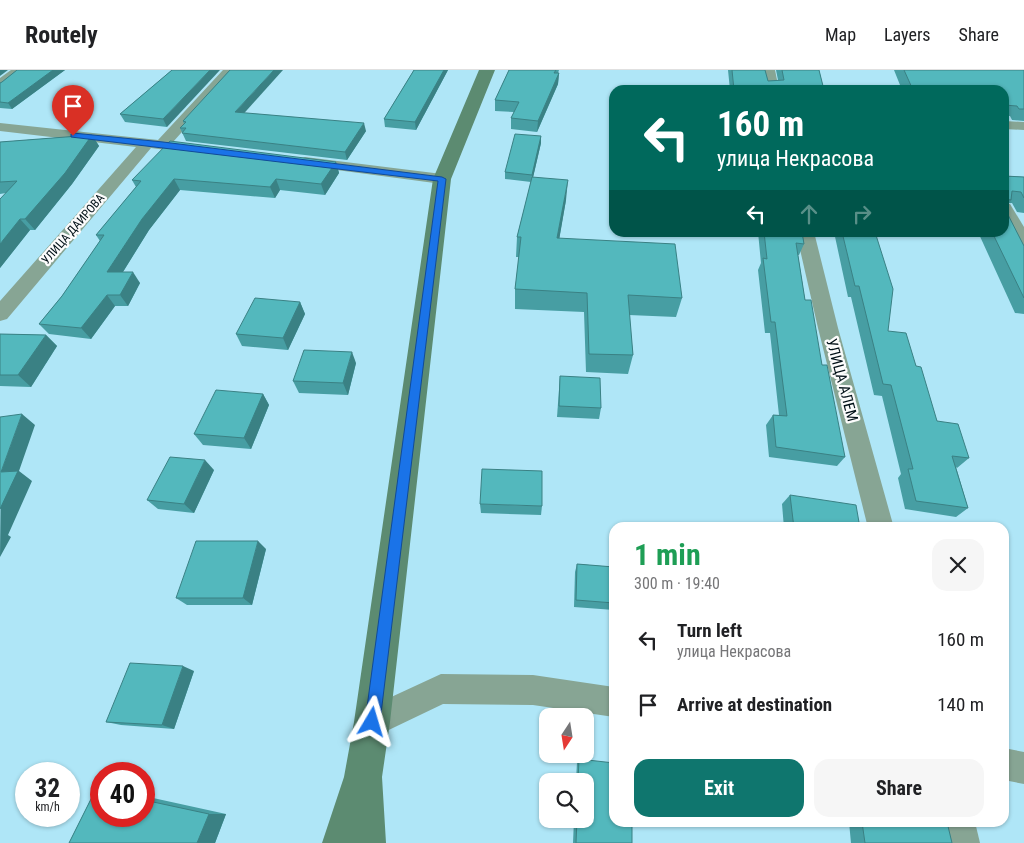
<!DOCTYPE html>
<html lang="en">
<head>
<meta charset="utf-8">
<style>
  :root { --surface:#fff; --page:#f6f6f6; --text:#202124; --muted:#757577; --line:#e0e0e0; --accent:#0f766e }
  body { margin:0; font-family:"Roboto Condensed",sans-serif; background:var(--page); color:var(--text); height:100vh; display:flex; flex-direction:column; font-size:19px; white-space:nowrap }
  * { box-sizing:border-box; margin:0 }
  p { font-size:16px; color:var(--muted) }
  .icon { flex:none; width:28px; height:28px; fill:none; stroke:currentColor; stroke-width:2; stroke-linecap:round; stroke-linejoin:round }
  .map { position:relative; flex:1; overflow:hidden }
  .panel { position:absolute; left:609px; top:452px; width:400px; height:305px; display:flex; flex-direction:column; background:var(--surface); border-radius:15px; box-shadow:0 1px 4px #0004 }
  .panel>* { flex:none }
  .banner { position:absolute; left:609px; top:15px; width:400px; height:152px; border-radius:15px; box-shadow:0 1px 4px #0004; background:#00695c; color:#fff; overflow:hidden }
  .needle { width:32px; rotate:192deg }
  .buttons { position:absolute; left:539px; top:638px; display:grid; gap:10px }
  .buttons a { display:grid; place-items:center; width:55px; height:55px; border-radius:10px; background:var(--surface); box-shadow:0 1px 4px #0004; font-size:25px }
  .speed { position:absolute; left:15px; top:692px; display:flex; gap:10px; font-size:25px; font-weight:700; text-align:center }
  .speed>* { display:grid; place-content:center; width:65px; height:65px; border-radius:50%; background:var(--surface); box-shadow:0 1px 4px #0004; line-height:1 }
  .speed small { font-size:12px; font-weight:400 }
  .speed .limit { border:8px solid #d22; background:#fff; color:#111 }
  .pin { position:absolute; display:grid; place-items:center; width:42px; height:42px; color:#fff; margin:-51px -21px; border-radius:50% 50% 50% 0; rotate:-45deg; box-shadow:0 0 5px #0007 }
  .pin .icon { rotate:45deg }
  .me { position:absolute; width:55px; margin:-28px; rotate:7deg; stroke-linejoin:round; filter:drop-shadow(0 0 4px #0008) }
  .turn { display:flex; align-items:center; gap:18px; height:105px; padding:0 25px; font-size:22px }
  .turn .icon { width:65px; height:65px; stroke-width:2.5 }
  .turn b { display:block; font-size:35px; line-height:42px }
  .lanes { display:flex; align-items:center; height:48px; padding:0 25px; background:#0003; justify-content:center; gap:25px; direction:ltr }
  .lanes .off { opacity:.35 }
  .round { display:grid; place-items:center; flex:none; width:52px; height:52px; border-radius:15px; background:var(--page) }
  .head { display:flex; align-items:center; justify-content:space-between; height:85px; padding:0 25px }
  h1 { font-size:30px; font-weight:700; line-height:38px; color:#1e9e55 }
  .cta { display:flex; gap:10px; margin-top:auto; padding:10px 25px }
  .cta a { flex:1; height:58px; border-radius:15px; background:var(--accent); color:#fff; font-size:20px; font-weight:700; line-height:58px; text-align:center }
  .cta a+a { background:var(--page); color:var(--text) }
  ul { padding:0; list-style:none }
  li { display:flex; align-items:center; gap:15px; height:65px; padding:0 25px }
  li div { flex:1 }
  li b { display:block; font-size:19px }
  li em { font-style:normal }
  header { display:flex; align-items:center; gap:30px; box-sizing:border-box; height:70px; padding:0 25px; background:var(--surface); border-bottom:1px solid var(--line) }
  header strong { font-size:24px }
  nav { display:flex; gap:28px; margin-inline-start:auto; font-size:18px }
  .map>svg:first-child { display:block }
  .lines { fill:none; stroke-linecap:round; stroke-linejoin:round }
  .street { fill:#87a594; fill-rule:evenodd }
  .secondary { fill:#5c8b71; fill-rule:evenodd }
  .wall { fill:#479ea3 }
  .shaded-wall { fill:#3a8184 }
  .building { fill:#53b8bd; stroke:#3a8184 }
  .route { fill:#1a73e8; stroke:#114b97 }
  .labels { text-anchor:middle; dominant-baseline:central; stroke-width:4.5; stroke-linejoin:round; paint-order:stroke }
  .far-street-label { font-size:12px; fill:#001017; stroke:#fcfcfc }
  .street-label { font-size:15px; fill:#001017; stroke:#fcfcfc }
</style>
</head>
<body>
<header>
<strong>Routely</strong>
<nav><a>Map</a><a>Layers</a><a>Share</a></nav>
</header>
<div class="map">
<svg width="1024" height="773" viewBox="0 0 1024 773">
  <rect width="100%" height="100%" fill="#afe6f7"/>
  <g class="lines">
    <g class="street">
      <polygon points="11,0 26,0 5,17 0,18 0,8"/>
      <polygon points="223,0 237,0 173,72 202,76 205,79 202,82 197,84 151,78 7,249 0,251 0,231 136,77 0,61 0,53 158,70"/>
      <polygon points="761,0 775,0 779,20 765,20"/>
      <polygon points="1004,51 1024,52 1024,60 1004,59"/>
      <polygon points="305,87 442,104 448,106 450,109 448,112 442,114 299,95 297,92 299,89"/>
      <polygon points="1004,133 1010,134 1024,157 1024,178 1018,176 1004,152"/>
      <polygon points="796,162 814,162 838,258 894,458 868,458 818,258"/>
      <polygon points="441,604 533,605 614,617 614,647 533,635 443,634 372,668 361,663 356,652 361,641"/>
      <polygon points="1004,678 1024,682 1024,714 1004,710"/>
      <polygon points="941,752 975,752 980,773 946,773"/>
    </g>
    <polygon class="secondary" points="479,0 495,0 451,109 390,652 382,707 386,773 322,773 344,707 354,652 433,109"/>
  </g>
  <g class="wall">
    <polygon points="17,0 65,0 12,39 0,38 0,13 2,12"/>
    <polygon points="172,0 167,57 125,52 120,44"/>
    <polygon points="414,0 448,0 416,60 385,57 384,49"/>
    <polygon points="509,0 559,0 558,3 559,3 558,14 537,62 511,59 511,48 514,42 495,41 495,30"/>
    <polygon points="728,0 765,0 768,11 778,10 776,0 819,0 824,20 730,20"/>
    <polygon points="894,0 1024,0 1024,51 1012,50 1010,46 1004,46 1004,20 902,20"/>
    <polygon points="245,43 366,61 347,90 186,71 180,58 184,54 183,51"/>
    <polygon points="92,65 99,76 72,114 35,160 30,160 0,198 6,123 0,124 0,72"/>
    <polygon points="541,66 541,73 533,107 566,130 559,169 682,228 676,247 629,245 633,285 628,304 586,302 584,242 515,239 515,219 519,187 516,187 517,167 531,112 505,109 505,102"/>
    <polygon points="336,92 339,103 325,125 280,120 275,128 180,120 149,160 123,202 140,213 128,236 115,236 91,269 49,264 39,254 62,226 100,171 96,165 136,117 132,110"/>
    <polygon points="1004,106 1024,107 1024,143 1017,142 1012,133 1009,133 1004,138 1024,176 1024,244 1015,243 978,162 1004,162"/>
    <polygon points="758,162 802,162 804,174 799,185 798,185 805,230 845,387 837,396 769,387 766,355 773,345 779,345 770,263 765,263 758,200 761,193"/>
    <polygon points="834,162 875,162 888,261 916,296 937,351 969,388 957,398 956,397 968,438 956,447 905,439 898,408 901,404 882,326 874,325 851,227 848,227"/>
    <polygon points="300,232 305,244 288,280 242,276 236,264"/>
    <polygon points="0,264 46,265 57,276 31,317 0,316"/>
    <polygon points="356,293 348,325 299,323 293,311"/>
    <polygon points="560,306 601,338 599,349 557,347"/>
    <polygon points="263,324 269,335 251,379 203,375 194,364"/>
    <polygon points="214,400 194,443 158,439 147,430"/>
    <polygon points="790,425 860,458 784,458 782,434"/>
    <polygon points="480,434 542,436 541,445 481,443"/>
    <polygon points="266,479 252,535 187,535 176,528"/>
    <polygon points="577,494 614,497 614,540 574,537 575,502"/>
    <polygon points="194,601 174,659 121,655 106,652"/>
    <polygon points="579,689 632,773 573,773 574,749 585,749 585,711 576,711 577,692"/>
    <polygon points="96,719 101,720 101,746 144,746 144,726 226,744 215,773 69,773"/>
    <polygon points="849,752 947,752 952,773 851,773"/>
  </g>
  <g class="shaded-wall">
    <polygon points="0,0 8,0 0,6"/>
    <polygon points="53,0 65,0 12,39 8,33"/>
    <polygon points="210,0 220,0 167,57 163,49"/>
    <polygon points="274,0 283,0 238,50 235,42"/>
    <polygon points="444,0 448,0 416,60 415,52"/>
    <polygon points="559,3 558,14 537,62 538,51"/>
    <polygon points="364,53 366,61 347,90 345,82"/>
    <polygon points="92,65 99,76 72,114 35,160 25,149"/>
    <polygon points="541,66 541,73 532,112 532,105"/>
    <polygon points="336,92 339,103 325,125 321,114"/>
    <polygon points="174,109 180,120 149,160 116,213 107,202 142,149"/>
    <polygon points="276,109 280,120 275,128 270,117"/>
    <polygon points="568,110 566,130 556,188 557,168"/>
    <polygon points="20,149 30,160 0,198 0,174"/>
    <polygon points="133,202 140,213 128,236 120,225"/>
    <polygon points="107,225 115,236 91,269 81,258"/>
    <polygon points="300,232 305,244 288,280 283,268"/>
    <polygon points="46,265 57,276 31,317 18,305"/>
    <polygon points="352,282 356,293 348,325 343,313"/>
    <polygon points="263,324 269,335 251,379 244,368"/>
    <polygon points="22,344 35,355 19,401 32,411 8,465 11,467 0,487 1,402"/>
    <polygon points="205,390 214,400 194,443 184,434"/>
    <polygon points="258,471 266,479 252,535 243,528"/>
    <polygon points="183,596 194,601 174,659 162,655"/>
    <polygon points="209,744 226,744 215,773 197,773"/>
  </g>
  <g class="building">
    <polygon points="17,0 53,0 8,33 0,32 0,13 2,12"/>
    <polygon points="172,0 210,0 163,49 120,44"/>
    <polygon points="230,0 274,0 235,42 364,53 345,82 182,63 186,58 180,58 186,52 183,51"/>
    <polygon points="414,0 444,0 415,52 384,49"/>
    <polygon points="509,0 556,0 554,3 559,3 538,51 511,48 519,32 495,30"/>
    <polygon points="732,0 765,0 768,11 784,10 782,0 819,0 824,20 734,20"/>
    <polygon points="904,0 1024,0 1024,39 1019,39 1017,36 1004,35 1004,20 913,20"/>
    <polygon points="515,64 541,66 532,105 505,102"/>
    <polygon points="92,65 65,103 25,149 20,149 0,174 0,129 17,111 0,112 0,72"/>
    <polygon points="170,71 336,92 321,114 276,109 270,117 174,109 142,149 107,202 133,202 120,225 107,225 81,258 39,254 62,226 104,165 96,165 141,111 132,110"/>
    <polygon points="1004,106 1024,107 1024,128 1021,122 1012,121 1011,130 1004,129"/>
    <polygon points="532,107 568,110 557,168 675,174 682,228 628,225 633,285 589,284 587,223 515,219 521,167 517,167"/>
    <polygon points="1004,137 1024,176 1024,228 992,162 1004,162"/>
    <polygon points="764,162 802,162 804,174 796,173 805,230 811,230 822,295 827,295 845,387 776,377 773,345 787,346 775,252 771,252 763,188 767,189"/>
    <polygon points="842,162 875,162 893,219 888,261 906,263 916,296 921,297 937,351 958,354 969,388 952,386 968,438 916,431 908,399 913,399 891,315 883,314 859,216 855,216"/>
    <polygon points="255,228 300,232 283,268 236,264"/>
    <polygon points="0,264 46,265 18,305 0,305"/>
    <polygon points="304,280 352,282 343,313 293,311"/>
    <polygon points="560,306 600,308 601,338 559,336"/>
    <polygon points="216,320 263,324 244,368 194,364"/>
    <polygon points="22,344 1,402 18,401 0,439 0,347"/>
    <polygon points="170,387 205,390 184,434 147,430"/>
    <polygon points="482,399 542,401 542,436 480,434"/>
    <polygon points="790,425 856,435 860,458 794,458"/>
    <polygon points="196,471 258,471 243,528 176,528"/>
    <polygon points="577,494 614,497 614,533 576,530"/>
    <polygon points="130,593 183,596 162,655 106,652"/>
    <polygon points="579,689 614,693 614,752 632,752 632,773 576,773 577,749 585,749 585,711 578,711"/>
    <polygon points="96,719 101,720 101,746 144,746 144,730 209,744 197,773 69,773"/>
    <polygon points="862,752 947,752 952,773 865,773"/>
  </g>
  <polygon class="route" points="73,63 163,72 442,107 446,109 380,652 378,658 372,660 367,658 365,652 438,111 71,67 71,64"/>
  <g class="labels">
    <g class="far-street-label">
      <text transform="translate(73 159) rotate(-49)">УЛИЦА ДАИРОВА</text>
    </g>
    <g class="street-label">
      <text transform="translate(842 310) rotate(75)">УЛИЦА АЛЕМ</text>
    </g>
  </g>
</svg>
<div class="buttons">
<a><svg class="needle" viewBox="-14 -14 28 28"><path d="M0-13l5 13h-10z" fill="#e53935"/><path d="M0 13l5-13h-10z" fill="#757577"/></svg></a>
<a><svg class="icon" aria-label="search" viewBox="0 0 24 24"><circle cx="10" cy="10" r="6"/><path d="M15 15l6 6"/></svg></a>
</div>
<div class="speed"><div>32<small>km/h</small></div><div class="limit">40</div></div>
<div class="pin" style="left:73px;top:66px;background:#d93025"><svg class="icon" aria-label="arrive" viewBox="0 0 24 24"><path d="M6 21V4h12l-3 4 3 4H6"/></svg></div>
<svg class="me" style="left:372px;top:652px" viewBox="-20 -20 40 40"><path d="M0-17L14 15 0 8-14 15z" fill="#1a73e8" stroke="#fff" stroke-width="4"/></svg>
<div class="banner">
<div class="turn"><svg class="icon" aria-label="left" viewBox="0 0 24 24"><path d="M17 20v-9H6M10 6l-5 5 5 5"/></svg><div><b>160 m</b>улица Некрасова</div></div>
<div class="lanes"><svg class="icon" aria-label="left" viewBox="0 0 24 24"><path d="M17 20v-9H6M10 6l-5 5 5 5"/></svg><svg class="icon off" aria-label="ahead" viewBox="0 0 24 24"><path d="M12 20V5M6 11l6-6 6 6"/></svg><svg class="icon off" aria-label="right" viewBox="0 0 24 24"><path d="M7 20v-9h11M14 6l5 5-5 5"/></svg></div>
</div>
<section class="panel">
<div class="head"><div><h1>1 min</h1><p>300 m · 19:40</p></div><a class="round"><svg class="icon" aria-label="close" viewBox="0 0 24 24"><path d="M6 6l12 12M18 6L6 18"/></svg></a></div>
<ul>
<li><svg class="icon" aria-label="left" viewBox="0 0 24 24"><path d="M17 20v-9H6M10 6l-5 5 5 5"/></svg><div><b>Turn left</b><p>улица Некрасова</p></div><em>160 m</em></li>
<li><svg class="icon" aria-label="arrive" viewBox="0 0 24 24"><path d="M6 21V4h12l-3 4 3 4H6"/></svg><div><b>Arrive at destination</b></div><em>140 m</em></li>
</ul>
<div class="cta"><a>Exit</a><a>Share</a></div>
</section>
</div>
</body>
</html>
